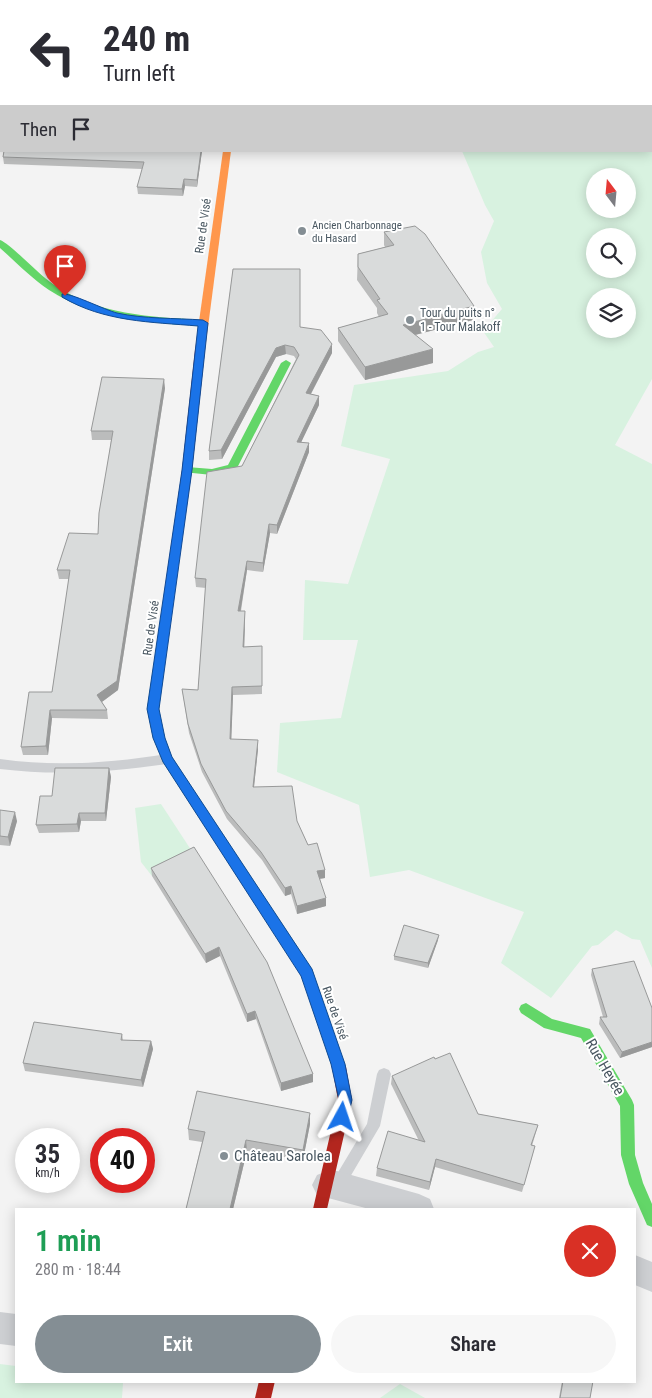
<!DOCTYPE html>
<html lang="en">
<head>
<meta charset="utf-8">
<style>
  :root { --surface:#fff; --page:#f7f7f7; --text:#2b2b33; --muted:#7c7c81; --accent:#848e94 }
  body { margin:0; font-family:"Roboto Condensed",sans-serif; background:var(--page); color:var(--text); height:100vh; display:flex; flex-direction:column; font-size:19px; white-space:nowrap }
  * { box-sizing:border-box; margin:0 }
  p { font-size:16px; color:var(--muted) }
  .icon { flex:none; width:28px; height:28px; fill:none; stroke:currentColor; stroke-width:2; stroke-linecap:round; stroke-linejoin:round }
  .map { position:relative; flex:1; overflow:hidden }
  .sheet { position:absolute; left:15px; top:1208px; width:621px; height:175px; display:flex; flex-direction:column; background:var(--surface); border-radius:0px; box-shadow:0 2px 12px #0003 }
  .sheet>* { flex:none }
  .top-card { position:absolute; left:0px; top:0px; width:652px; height:152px; box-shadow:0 2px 12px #0003; background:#fff; color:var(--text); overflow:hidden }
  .needle { width:32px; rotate:344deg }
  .tools { position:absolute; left:586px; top:168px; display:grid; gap:10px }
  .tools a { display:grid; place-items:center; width:50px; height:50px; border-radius:50%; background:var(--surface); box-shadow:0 2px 12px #0003; font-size:25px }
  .speed { position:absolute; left:15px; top:1128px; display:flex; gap:10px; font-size:25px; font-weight:700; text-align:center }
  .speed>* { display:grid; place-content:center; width:65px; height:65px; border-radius:50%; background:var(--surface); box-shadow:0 2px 12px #0003; line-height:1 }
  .speed small { font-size:12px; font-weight:400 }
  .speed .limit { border:8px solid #d22; background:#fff; color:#111 }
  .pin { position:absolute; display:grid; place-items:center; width:42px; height:42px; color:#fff; margin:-51px -21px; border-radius:50% 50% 50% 0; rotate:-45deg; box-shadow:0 0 5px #0007 }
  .pin .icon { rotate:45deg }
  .me { position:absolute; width:55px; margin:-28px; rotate:5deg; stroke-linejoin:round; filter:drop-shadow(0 0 4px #0008) }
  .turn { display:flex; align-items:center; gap:18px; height:105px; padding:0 20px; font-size:22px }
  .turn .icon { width:65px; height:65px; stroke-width:2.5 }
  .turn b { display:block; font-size:35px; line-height:42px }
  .then { display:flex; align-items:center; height:48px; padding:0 20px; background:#0003; gap:10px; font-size:19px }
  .round { display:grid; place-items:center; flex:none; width:52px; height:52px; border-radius:26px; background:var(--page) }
  .head { display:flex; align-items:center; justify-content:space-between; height:85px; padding:0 20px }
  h1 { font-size:30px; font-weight:600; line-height:38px; color:#1e9e55 }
  .action { display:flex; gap:10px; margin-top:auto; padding:10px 20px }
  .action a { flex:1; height:58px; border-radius:30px; background:var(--accent); color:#fff; font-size:20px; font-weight:600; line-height:58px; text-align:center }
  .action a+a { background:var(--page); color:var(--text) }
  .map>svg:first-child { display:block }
  .green { fill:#d8f2e0; fill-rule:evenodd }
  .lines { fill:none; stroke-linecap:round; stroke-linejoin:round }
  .lane { fill:#cdcfd2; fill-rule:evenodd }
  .street { fill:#cdcfd2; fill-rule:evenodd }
  .fast { fill:#63d668; fill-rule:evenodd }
  .slow { fill:#ff974d; fill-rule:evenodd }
  .jam { fill:#b3261e; fill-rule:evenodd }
  .wall { fill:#bbbcbc }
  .shaded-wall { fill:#989999 }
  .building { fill:#d9dbdb; stroke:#989999 }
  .route { fill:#1a73e8; stroke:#114b97 }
  .poi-dot { fill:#848e94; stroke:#fff; stroke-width:2 }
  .labels { text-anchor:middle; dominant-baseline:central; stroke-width:4; stroke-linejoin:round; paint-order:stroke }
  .far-poi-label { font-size:11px; fill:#495761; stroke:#fff; text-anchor:start }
  .street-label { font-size:12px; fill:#495761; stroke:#fff }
  .poi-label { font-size:12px; fill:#495761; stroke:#fff; text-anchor:start }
  .near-street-label { font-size:15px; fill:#495761; stroke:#fff }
  .near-poi-label { font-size:15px; fill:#495761; stroke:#fff; text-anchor:start }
</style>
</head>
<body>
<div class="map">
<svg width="652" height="1398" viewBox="0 0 652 1398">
  <rect width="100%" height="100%" fill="#f3f3f3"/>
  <g class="green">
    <path d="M 508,0 L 652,0 L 652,379 L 615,445 L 652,464 L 652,968 L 640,940 L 632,939 L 616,930 L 598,945 L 592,946 L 551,998 L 501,963 L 524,912 L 409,870 L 370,877 L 359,805 L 277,772 L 280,723 L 341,718 L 358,640 L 303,640 L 305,580 L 348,584 L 390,459 L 341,446 L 354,385 L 448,371 L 478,352 L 494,347 L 483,331 L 502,309 L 487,283 L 481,252 L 494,221 L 485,205 L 462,151 L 651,151 L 651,1 ZM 595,176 L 628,176 L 628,209 L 595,209 ZM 595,236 L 628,236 L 628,269 L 595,269 ZM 595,296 L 628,296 L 628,329 L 595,329 Z"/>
    <polygon points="161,804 195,856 152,876 141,862 135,808"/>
    <polygon points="0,1364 16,1366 16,1381 109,1381 123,1383 122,1398 0,1398"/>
    <polygon points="400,1384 425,1398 380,1398"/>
  </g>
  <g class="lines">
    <g class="lane">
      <path d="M 167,754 L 171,756 L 173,759 L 171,762 L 167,764 C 111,772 56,776 0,769 L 0,759 C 56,767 111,763 167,754 Z"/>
      <polygon points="384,1068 389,1070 391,1074 380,1126 343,1189 338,1191 333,1189 331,1184 367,1124 377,1074 379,1070"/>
    </g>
    <g class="street">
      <polygon points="327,1171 337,1171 419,1194 430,1199 434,1209 369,1209 317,1195 312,1185 317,1175"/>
      <polygon points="635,1255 652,1262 652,1292 635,1285"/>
      <polygon points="0,1312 16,1314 16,1346 0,1344"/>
    </g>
    <g class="fast">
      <path d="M 0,240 C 11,244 39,275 53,284 C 97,315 151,317 203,320 L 208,323 L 203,326 C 150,323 95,320 49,290 C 31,278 16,262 0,248 Z"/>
      <polygon points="286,360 291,363 236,470 212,475 183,472 182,470 187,467 212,469 228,465 281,363"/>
      <polygon points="168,598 173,602 159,709 165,738 172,757 312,969 346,1067 344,1071 339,1073 334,1071 332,1067 301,975 163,762 153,738 147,709 163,602"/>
      <polygon points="526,1003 552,1019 590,1029 632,1100 634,1105 635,1155 643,1183 652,1204 652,1227 647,1225 629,1184 621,1155 620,1106 581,1038 544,1028 521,1013 519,1009 521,1005"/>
    </g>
    <polygon class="slow" points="223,151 231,151 205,350 200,353 195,350"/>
    <g class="jam">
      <polygon points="200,347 205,350 192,470 173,602 168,606 163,602 182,470 195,350"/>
      <polygon points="339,1061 344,1063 346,1067 352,1100 327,1209 313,1209 338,1100 332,1067 334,1063"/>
      <polygon points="259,1381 275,1381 271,1398 255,1398"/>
    </g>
  </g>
  <g class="wall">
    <polygon points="135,0 497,0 496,1 135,1"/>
    <rect x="0" y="2" width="1" height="73"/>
    <polygon points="4,151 202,151 197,187 185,186 183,196 138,194 137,187 142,169 4,164 3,157"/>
    <polygon points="384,232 473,320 415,335 433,363 365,380 338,341 338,328 379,317 377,313 377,308 357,280 358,254 385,247 384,245"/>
    <polygon points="233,269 300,327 332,353 311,394 319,396 319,405 301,442 309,452 277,534 270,533 263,572 247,570 241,611 245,620 244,647 262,646 262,694 233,695 231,740 258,749 254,787 297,821 308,845 325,870 325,878 320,879 326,906 297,914 291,894 285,896 262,860 227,819 202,772 189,733 182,689 198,690 206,588 196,587 195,578 242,466 296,359 294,356 286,354 276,357 222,459 209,460 209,451"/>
    <polygon points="165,388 118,690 102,702 107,710 108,719 52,718 48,755 23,755 21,747 52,692 69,579 59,579 57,570 98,534 111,440 92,440 91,431"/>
    <polygon points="109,768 111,777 106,821 81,821 79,832 39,833 36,825 52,796"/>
    <polygon points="0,810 17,821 10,846 0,845"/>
    <polygon points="194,847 313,1074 313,1082 281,1091 256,1019 247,1022 220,956 206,963 152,876 151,868"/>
    <polygon points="438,940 428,968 394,960 394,956"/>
    <polygon points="592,969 652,1008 652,1047 620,1058 599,1024 600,1017 603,1017 591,975"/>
    <polygon points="122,1034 123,1040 151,1041 153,1049 143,1087 25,1071 23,1063"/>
    <polygon points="392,1076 478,1114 538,1125 532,1146 535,1146 522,1192 435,1167 429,1190 376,1176 377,1168 419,1141 391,1084"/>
    <polygon points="310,1124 303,1160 247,1151 233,1209 186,1209 202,1142 189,1140 188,1129"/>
    <polygon points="562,1381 593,1381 590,1398 559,1398"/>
  </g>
  <g class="shaded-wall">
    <polygon points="201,151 202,151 197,187 197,180"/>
    <polygon points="184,179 185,186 183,196 182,189"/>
    <polygon points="474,306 473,320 403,338 403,325"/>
    <polygon points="332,344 332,353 306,403 306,393"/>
    <polygon points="285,345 286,354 276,357 222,459 221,450 276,348"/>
    <polygon points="433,349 433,363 365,380 365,367"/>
    <polygon points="164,379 165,388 118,690 99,704 97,695"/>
    <polygon points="319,396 319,405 297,451 297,442"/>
    <polygon points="309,443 309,452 277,534 277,525"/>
    <polygon points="269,524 270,533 263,572 263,563"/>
    <polygon points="247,561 247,570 239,620 238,611"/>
    <polygon points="245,611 245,620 244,656 243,647"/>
    <polygon points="232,687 233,695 231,748 230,739"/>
    <polygon points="50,710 52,718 48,755 46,746"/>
    <polygon points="258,740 258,749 253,796 253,787"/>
    <polygon points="109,768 111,777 106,821 105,813"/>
    <polygon points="15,812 17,821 10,846 8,837"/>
    <polygon points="79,813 81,821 79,832 77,824"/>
    <polygon points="325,870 325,878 317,879 317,871"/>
    <polygon points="291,886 291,894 285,896 285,888"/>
    <polygon points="326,898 326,906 297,914 297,906"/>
    <polygon points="439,935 438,940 428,968 428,963"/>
    <polygon points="219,947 220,956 206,963 205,954"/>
    <polygon points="255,1011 256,1019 247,1022 247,1014"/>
    <polygon points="151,1041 153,1049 143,1087 141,1080"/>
    <polygon points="652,1042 652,1047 620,1058 622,1052"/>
    <polygon points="313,1074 313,1082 281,1091 281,1083"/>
    <polygon points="310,1113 310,1124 303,1160 303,1150"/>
    <polygon points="246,1140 247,1151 233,1209 230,1209"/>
    <polygon points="436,1159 435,1167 429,1190 430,1182"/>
  </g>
  <g class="building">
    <rect x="135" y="0" width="77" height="1"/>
    <polygon points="226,0 494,0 494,1 239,1"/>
    <polygon points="0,2 1,2 1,69 0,68"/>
    <polygon points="4,151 201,151 197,180 184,179 182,189 137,187 144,162 3,157"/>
    <polygon points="415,226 425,234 474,306 403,325 433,349 365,367 338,328 388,314 377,300 380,299 358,267 358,254 394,245 384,232"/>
    <polygon points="233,269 300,269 300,327 321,330 332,344 306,393 319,396 297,442 309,443 277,525 269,524 263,563 247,561 238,611 245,611 243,647 262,646 262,686 232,687 230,739 258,740 253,787 292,786 297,821 308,845 317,843 325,870 317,871 326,898 297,906 291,886 285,888 261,852 226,811 201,764 188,724 182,689 198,690 206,579 195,578 207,472 242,466 299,355 294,347 285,345 276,348 221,450 209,451"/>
    <polygon points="102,377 164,379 117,681 97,695 107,710 50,710 46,746 21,747 29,692 52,692 70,570 57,570 69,533 98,534 99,513 113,431 91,431"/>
    <polygon points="55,768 109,768 105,813 79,813 77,824 36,825 40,796 52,796"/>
    <polygon points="0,810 15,812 8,837 0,836"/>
    <polygon points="194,847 267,962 313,1074 281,1083 255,1011 247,1014 219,947 205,954 151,868"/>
    <polygon points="404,925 439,935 428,963 394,956"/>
    <polygon points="634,961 652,1008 652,1042 622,1052 600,1017 607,1017 592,969"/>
    <polygon points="34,1022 122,1034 121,1040 151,1041 141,1080 23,1063"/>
    <polygon points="450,1053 478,1114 538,1125 531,1145 535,1146 524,1185 436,1159 430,1182 377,1168 388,1131 425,1142 392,1076 434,1057 435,1059"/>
    <polygon points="197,1091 310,1113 303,1150 246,1140 230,1209 186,1209 205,1132 188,1129"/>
    <polygon points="563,1381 593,1381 590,1398 560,1398"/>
  </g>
  <path class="route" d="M 62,294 C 69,292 105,310 117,313 C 144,319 175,318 203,320 L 208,323 L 192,470 L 159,709 L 165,738 L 172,757 L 312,969 L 345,1064 L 352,1100 L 347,1121 L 342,1123 L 337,1121 L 335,1117 L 339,1100 L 331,1064 L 301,976 L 163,762 L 153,738 L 147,709 L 182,470 L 198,326 C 151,322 104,322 62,297 Z"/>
  <g class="poi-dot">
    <circle cx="302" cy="231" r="5"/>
    <circle cx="410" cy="320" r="5"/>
    <circle cx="224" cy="1156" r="5"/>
  </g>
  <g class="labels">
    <g class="far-poi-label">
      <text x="312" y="225">Ancien Charbonnage<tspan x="312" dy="13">du Hasard</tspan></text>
    </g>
    <g class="street-label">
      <text transform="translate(203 226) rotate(-82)">Rue de Visé</text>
      <text transform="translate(151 628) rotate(-82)">Rue de Visé</text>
      <text transform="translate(335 1013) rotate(71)">Rue de Visé</text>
    </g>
    <g class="poi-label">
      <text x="420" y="313">Tour du puits n°<tspan x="420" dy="14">1 - Tour Malakoff</tspan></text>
    </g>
    <g class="near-street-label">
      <text transform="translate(605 1067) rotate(60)">Rue Heyée</text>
    </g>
    <g class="near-poi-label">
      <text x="234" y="1156">Château Sarolea</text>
    </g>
  </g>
</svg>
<div class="tools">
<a><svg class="needle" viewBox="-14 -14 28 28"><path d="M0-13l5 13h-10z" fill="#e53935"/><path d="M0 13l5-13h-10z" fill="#7c7c81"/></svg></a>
<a><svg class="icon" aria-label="search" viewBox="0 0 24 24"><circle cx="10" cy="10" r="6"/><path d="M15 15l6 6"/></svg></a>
<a><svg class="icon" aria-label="layers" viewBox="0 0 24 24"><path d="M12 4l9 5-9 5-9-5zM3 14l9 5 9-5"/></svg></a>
</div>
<div class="speed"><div>35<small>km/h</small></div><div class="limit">40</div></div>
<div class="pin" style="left:65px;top:296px;background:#d93025"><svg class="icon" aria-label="arrive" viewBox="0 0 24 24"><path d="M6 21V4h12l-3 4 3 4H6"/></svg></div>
<svg class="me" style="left:342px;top:1117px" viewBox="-20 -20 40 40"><path d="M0-17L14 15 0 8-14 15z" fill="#1a73e8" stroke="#fff" stroke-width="4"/></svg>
<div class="top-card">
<div class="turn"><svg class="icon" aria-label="left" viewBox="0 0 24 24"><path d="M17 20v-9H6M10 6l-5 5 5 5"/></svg><div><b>240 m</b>Turn left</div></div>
<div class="then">Then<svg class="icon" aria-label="arrive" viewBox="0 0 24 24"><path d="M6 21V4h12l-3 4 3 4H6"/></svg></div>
</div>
<section class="sheet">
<div class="head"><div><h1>1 min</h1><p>280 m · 18:44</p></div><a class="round" style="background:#d93025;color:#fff"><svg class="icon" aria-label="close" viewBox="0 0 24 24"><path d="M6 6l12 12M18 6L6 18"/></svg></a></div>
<div class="action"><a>Exit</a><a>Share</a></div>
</section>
</div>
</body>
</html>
